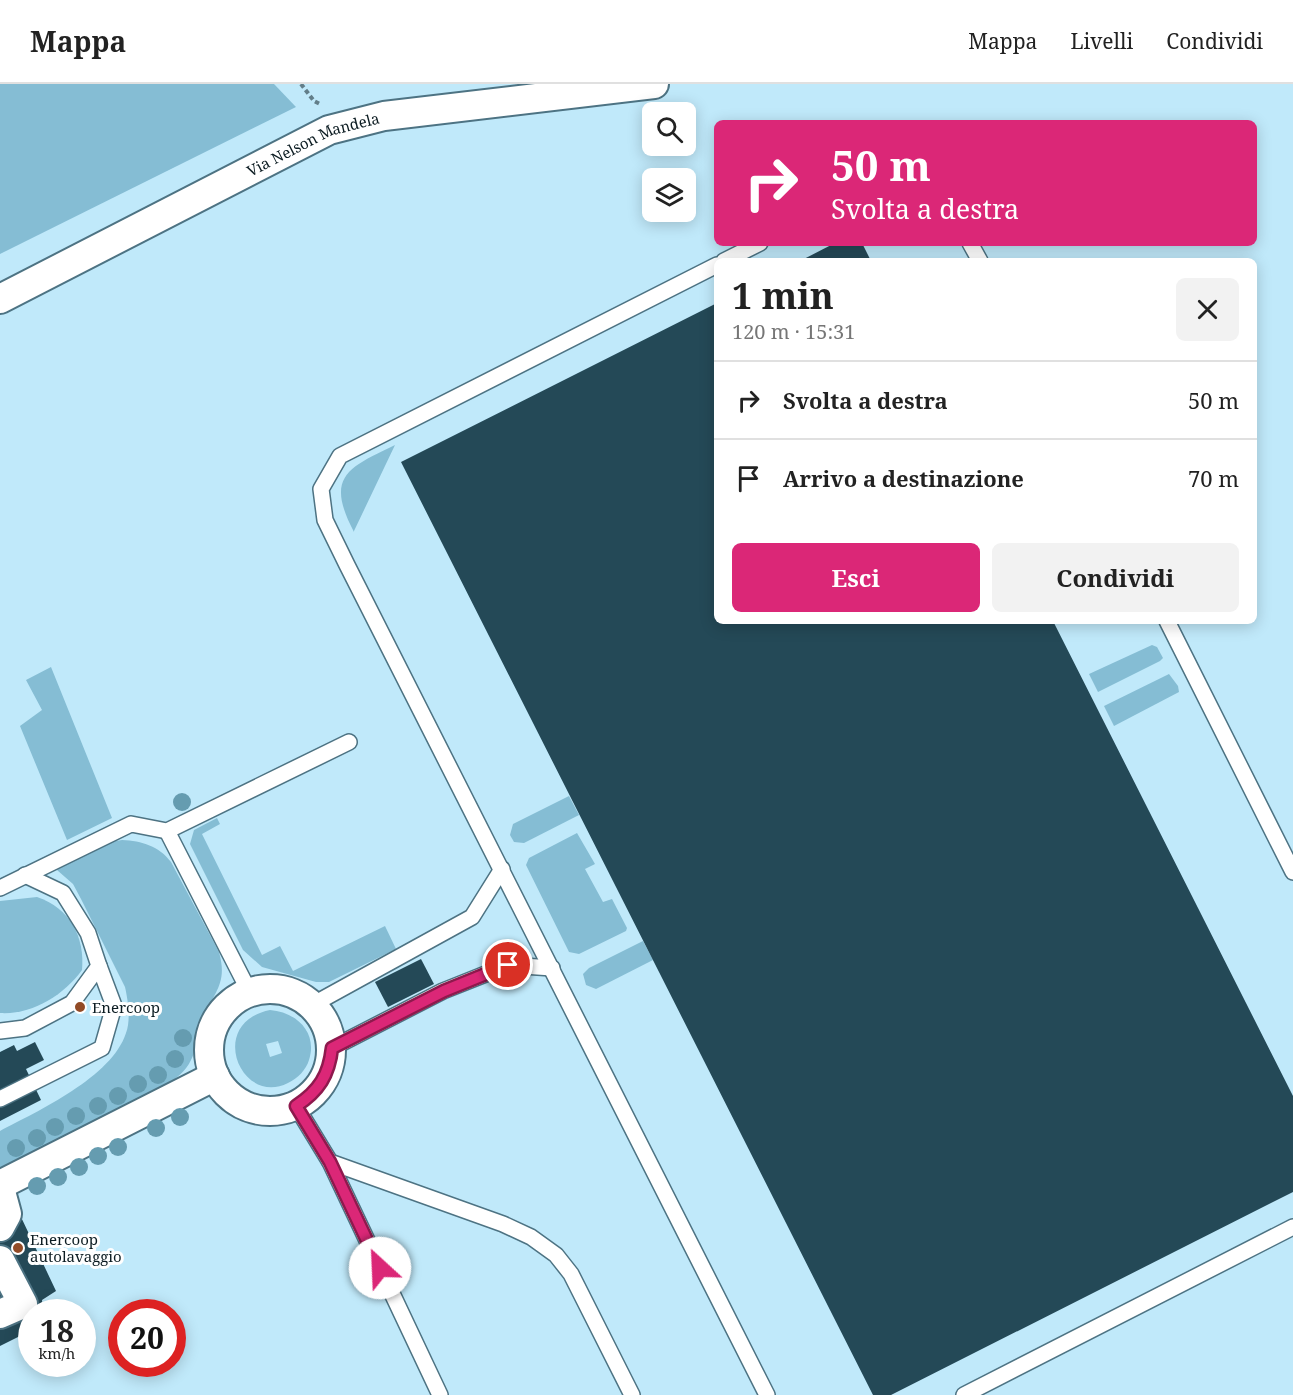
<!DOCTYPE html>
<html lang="it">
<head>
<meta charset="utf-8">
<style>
  :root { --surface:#fff; --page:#f2f2f2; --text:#222; --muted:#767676; --line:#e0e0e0; --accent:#db2777 }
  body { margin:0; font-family:"Noto Serif",serif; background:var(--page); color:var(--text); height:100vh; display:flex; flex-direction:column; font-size:22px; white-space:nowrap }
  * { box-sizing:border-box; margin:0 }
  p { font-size:20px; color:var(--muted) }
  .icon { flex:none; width:33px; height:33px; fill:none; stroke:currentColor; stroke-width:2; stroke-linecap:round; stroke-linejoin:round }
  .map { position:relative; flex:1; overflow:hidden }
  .sheet { position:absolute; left:714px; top:174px; width:543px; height:366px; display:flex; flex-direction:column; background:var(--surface); border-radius:9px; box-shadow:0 3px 15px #0003 }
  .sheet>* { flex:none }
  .banner { position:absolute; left:714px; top:36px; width:543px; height:126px; border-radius:9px; box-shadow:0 3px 15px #0003; background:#db2777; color:#fff; overflow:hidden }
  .controls { position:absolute; left:642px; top:18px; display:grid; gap:12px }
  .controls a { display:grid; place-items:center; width:54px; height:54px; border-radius:9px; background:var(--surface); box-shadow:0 3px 15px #0003; font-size:30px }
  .speed { position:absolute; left:18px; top:1215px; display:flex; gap:12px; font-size:30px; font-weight:700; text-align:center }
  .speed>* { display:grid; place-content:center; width:78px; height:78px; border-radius:50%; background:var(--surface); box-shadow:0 3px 15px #0003; line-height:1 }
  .speed small { font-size:15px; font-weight:400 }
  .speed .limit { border:9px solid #d22; background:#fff; color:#111 }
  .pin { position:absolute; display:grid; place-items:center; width:51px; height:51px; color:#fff; margin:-26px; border:3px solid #fff; border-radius:50%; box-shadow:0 2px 6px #0007 }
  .me { position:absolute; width:66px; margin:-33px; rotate:335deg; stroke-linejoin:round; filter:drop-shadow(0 0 4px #0008) }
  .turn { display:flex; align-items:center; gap:21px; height:126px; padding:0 18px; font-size:27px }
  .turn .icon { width:78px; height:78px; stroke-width:2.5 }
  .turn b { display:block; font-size:42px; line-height:51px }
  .round { display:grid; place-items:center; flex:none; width:63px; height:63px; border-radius:9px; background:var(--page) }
  .summary { display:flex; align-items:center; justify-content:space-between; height:102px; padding:0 18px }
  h1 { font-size:36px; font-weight:700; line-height:45px }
  .button { display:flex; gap:12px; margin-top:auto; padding:12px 18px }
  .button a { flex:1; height:69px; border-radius:9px; background:var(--accent); color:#fff; font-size:24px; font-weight:700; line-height:69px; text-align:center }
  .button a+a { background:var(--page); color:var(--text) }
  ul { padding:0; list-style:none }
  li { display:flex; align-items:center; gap:18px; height:78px; padding:0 18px; border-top:2px solid var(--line) }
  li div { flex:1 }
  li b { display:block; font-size:22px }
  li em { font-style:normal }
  header { display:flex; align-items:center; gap:36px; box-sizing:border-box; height:84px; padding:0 30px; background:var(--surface); border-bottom:2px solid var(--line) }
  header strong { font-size:28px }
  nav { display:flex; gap:33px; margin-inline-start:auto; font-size:21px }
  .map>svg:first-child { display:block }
  .green { fill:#85bdd4; fill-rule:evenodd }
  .building { fill:#244957 }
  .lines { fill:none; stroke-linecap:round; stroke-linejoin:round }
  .lane-casing { stroke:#4d7383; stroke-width:18 }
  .street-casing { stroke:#4d7383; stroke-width:32 }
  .path { stroke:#627e89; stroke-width:4; stroke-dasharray:4.5 3; stroke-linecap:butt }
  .lane { stroke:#fff; stroke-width:15 }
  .street { stroke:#fff; stroke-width:28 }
  .tree { fill:#659cb0 }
  .route-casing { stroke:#8e194d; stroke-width:15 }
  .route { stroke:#db2777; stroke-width:10 }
  .poi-dot { fill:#924b27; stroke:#fff; stroke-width:2 }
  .labels { text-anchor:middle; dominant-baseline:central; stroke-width:6; stroke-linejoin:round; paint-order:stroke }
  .street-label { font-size:15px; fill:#0c1c22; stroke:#fff }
  .poi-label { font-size:15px; fill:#0c1c22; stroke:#fff; text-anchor:start }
</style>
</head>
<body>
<header>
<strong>Mappa</strong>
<nav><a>Mappa</a><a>Livelli</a><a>Condividi</a></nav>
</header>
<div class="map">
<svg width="1293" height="1311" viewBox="0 0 1293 1311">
  <rect width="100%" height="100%" fill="#c0e9fa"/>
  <g class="green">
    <polygon points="0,0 274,0 296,23 0,170"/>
    <path d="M 395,361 L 354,447 L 354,448 C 325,393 347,384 395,361 Z"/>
    <polygon points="1152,561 1157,563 1163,574 1160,577 1098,608 1089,590"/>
    <polygon points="51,583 112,734 67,756 20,642 42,626 26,596"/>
    <polygon points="1169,590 1178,602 1179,608 1114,642 1104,622"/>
    <polygon points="569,712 579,731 524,759 514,758 510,751 513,740"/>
    <polygon points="217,734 220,740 202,750 262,871 280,862 293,887 385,842 396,865 329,898 316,898 262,883 243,866 190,760 194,746"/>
    <polygon points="577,749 595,780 585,785 603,818 612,815 627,844 626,847 579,870 569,868 526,781 529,774"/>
    <path d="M 122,756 C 142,757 159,762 171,778 L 219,868 C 228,900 214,907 204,934 C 193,963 199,978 171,998 L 0,1086 L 0,1047 C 38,1027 112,993 126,949 C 131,936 128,916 125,903 L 81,815 L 73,800 L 57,786 L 60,781 L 104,759 Z"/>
    <path d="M 37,813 C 70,824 85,853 82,886 C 64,911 32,931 0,929 L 0,817 Z"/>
    <polygon points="643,857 653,876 596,905 586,901 583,890 589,884"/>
    <path d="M 270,926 C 296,928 318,948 309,976 C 306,986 298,994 288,999 C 241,1023 206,939 270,926 ZM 278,957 L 282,969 L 270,973 L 266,960 Z"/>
  </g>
  <g class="building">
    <polygon points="835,159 862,159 871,177 800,177"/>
    <polygon points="717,219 717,537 1053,537 1293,1012 1293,1108 891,1311 873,1311 401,378"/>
    <polygon points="421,875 434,900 388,923 375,898"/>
    <polygon points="35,958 44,976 26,985 41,1016 0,1037 0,968 14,961 17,967"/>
    <polygon points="12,1114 56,1207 42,1216 43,1228 32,1228 32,1246 0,1262 0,1121"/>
  </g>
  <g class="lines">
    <defs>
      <g id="lane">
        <polyline points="970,159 980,177"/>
        <polyline points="724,177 760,159"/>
        <polyline points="717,181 340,372 321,405 325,436 347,481 767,1311"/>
        <polyline points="1167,537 1293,788"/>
        <polyline points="167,747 250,909"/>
        <polyline points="0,804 131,740 167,747 349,658"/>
        <polyline points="312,921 472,833 502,785"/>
        <polyline points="0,947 25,944 72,919 99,882 88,849 63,809 25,791"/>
        <polyline points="332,964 443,907 508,881 552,884"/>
        <polyline points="0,1015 102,964 114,922 99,882"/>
        <polyline points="296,1022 330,1078 440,1311"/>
        <polyline points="330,1078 503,1140 531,1153 556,1171 571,1190 632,1311"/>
        <polyline points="964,1311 1293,1143"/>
      </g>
      <g id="street">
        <path id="s1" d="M 0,215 L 329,46 L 384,32 L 654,0"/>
        <circle cx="270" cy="966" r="61"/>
        <polyline points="0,1101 215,992"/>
        <polyline points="0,1104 7,1130 0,1143"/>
        <polyline points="0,1176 23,1220 0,1230"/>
      </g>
    </defs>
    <use href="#lane" class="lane-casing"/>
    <use href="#street" class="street-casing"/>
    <polyline class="path" points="301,0 314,17 320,20"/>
    <use href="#lane" class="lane"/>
    <use href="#street" class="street"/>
  </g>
  <g class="tree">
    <circle cx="182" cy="718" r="9"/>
    <circle cx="183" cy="954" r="9"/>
    <circle cx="175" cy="975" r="9"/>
    <circle cx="158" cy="991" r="9"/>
    <circle cx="138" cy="1000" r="9"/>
    <circle cx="118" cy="1012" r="9"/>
    <circle cx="98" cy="1022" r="9"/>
    <circle cx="76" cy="1032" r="9"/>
    <circle cx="180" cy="1033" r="9"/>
    <circle cx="55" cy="1043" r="9"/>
    <circle cx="156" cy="1044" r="9"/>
    <circle cx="37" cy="1054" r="9"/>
    <circle cx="118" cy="1063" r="9"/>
    <circle cx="16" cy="1064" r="9"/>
    <circle cx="98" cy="1072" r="9"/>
    <circle cx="79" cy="1083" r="9"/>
    <circle cx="58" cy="1093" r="9"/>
    <circle cx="37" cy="1102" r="9"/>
  </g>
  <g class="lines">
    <defs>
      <path id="route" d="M 380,1184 L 330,1078 L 296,1022 C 319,1007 329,991 332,964 L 444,907 L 508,881"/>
    </defs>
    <use href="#route" class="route-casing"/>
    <use href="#route" class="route"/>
  </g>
  <g class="poi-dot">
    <circle cx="80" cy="923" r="6"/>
    <circle cx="18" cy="1164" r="6"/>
  </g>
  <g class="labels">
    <g class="street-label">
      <text stroke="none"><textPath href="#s1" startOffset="350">Via Nelson Mandela</textPath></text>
    </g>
    <g class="poi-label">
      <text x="92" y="923">Enercoop</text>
      <text x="30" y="1155">Enercoop<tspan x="30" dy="17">autolavaggio</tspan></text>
    </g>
  </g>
</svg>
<div class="controls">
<a><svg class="icon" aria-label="search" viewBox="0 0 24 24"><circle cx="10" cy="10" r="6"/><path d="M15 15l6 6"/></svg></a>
<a><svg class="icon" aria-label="layers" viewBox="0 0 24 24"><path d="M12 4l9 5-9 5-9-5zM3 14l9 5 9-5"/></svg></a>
</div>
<div class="speed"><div>18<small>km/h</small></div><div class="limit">20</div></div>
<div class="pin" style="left:508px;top:881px;background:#d93025"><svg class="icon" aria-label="arrive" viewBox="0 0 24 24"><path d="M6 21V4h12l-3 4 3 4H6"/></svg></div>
<svg class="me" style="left:380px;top:1184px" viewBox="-20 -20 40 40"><circle r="19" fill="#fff"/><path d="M0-13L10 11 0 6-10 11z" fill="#db2777"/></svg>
<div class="banner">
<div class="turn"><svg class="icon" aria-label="right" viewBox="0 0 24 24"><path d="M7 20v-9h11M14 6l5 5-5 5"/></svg><div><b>50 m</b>Svolta a destra</div></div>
</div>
<section class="sheet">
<div class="summary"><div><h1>1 min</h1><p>120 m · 15:31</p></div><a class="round"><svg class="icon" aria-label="close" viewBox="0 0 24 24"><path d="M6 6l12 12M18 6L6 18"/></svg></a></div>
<ul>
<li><svg class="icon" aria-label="right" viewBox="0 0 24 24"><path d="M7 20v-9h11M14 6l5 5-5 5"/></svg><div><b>Svolta a destra</b></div><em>50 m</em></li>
<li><svg class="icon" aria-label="arrive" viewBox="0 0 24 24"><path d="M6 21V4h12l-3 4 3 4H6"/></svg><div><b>Arrivo a destinazione</b></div><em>70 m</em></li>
</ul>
<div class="button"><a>Esci</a><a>Condividi</a></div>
</section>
</div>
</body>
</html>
